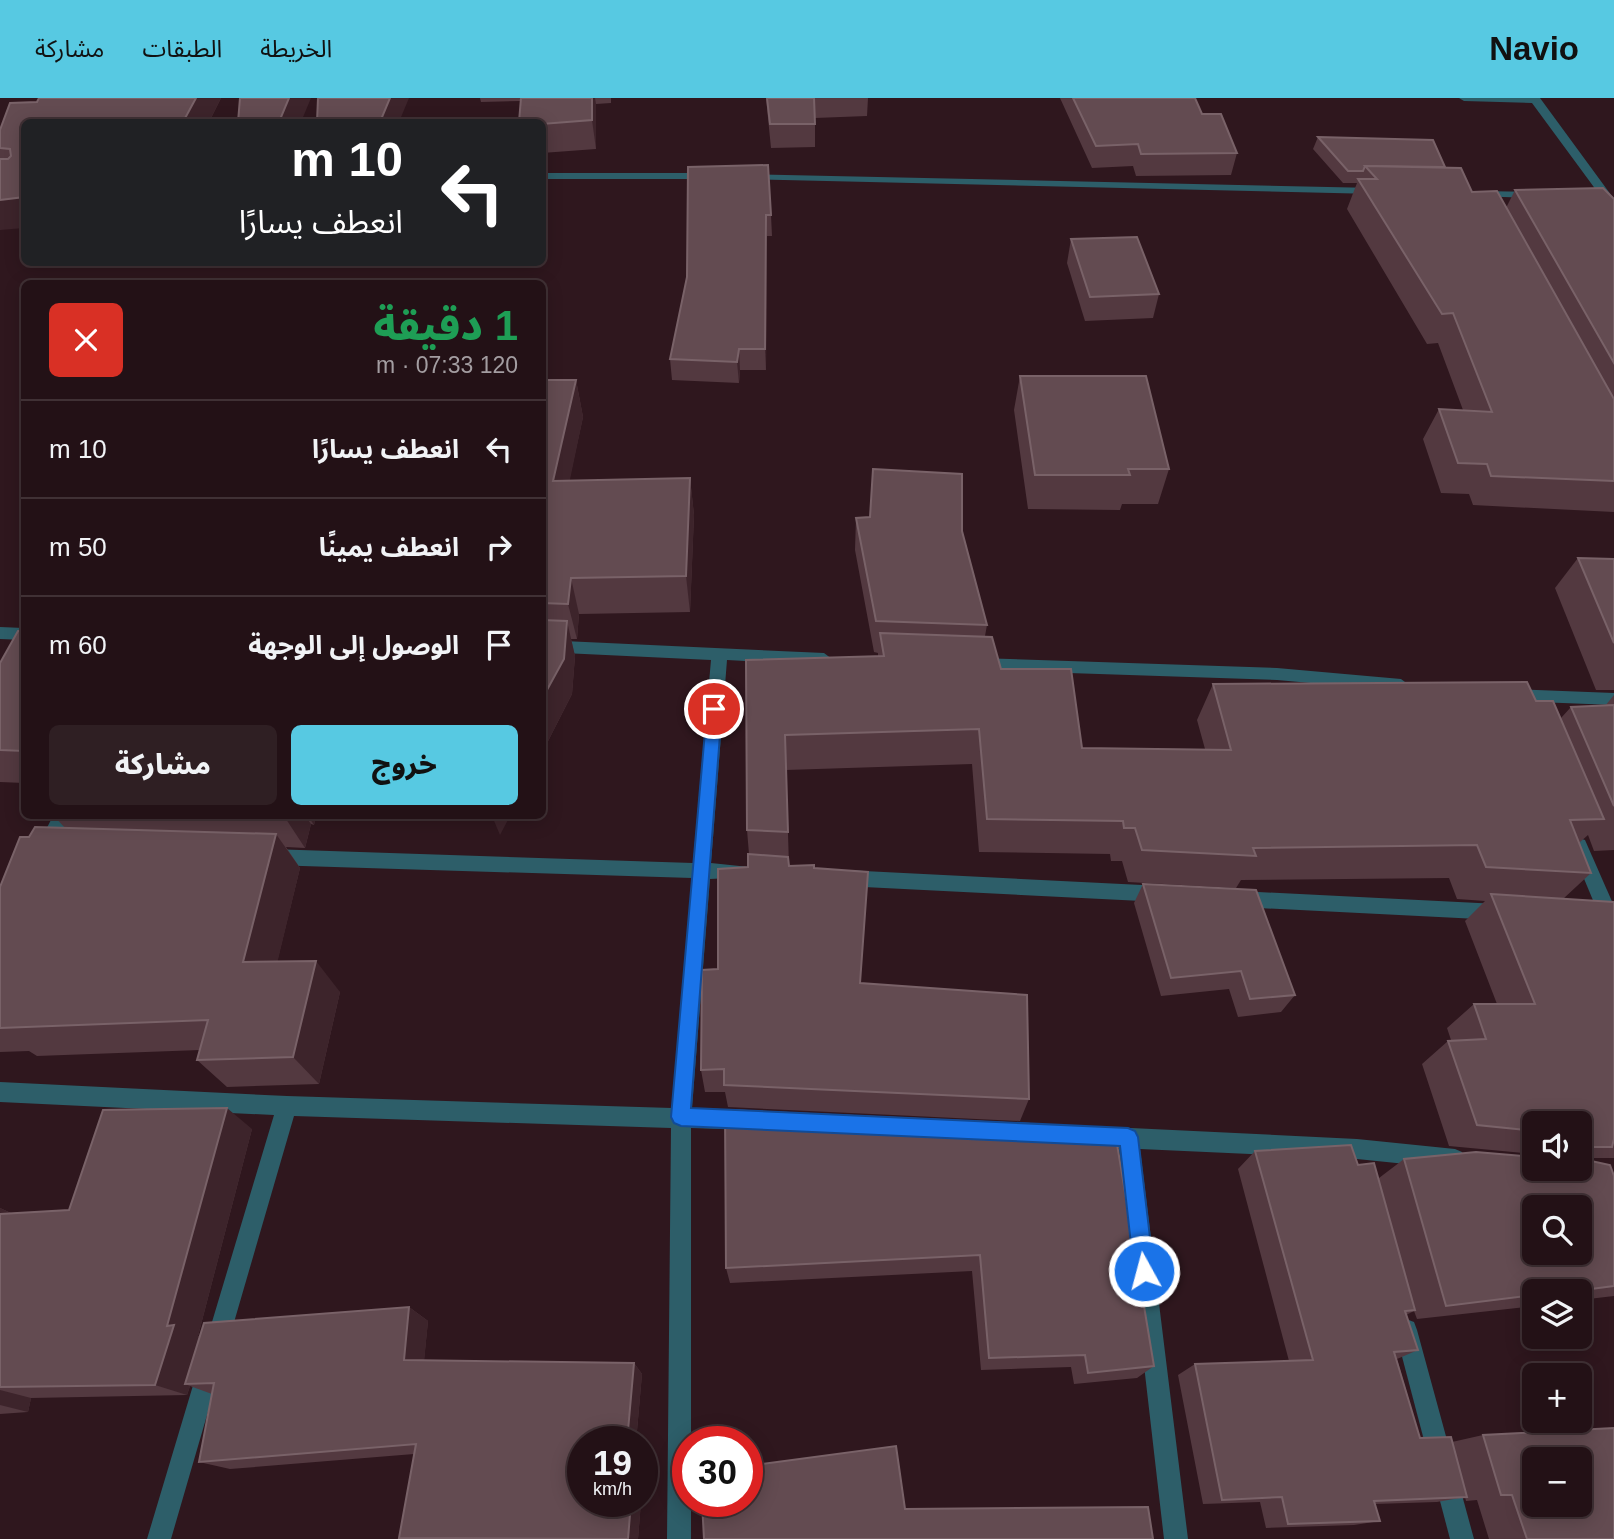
<!DOCTYPE html>
<html lang="ar">
<head>
<meta charset="utf-8">
<style>
  :root { --surface:#231116; --page:#2f1f23; --text:#f1f3f6; --muted:#a39da1; --line:#403135; --accent:#57c9e2 }
  body { margin:0; font-family:Helvetica,"Noto Sans Arabic",sans-serif; background:var(--page); color:var(--text); direction:rtl; height:100vh; display:flex; flex-direction:column; font-size:26px; white-space:nowrap }
  * { box-sizing:border-box; margin:0 }
  p { font-size:23px; color:var(--muted) }
  .icon { flex:none; width:38px; height:38px; fill:none; stroke:currentColor; stroke-width:2; stroke-linecap:round; stroke-linejoin:round }
  .map { position:relative; flex:1; overflow:hidden; direction:ltr }
  .sheet { position:absolute; left:21px; top:182px; width:525px; height:539px; display:flex; flex-direction:column; background:var(--surface); border-radius:10px; box-shadow:0 4px 18px #0003,0 0 0 2px var(--line); direction:rtl }
  .sheet>* { flex:none }
  .banner { position:absolute; left:21px; top:21px; width:525px; height:147px; border-radius:10px; box-shadow:0 4px 18px #0003,0 0 0 2px var(--line); direction:rtl; background:#202124; color:#fff; overflow:hidden }
  .controls { position:absolute; left:1522px; top:1013px; display:grid; gap:14px }
  .controls a { display:grid; place-items:center; width:70px; height:70px; border-radius:10px; background:var(--surface); box-shadow:0 4px 18px #0003,0 0 0 2px var(--line); font-size:35px }
  .speed { position:absolute; left:567px; top:1328px; display:flex; gap:14px; font-size:35px; font-weight:700; text-align:center }
  .speed>* { display:grid; place-content:center; width:91px; height:91px; border-radius:50%; background:var(--surface); box-shadow:0 4px 18px #0003,0 0 0 2px var(--line); line-height:1 }
  .speed small { font-size:18px; font-weight:400 }
  .speed .limit { border:10px solid #d22; background:#fff; color:#111 }
  .pin { position:absolute; display:grid; place-items:center; width:60px; height:60px; color:#fff; margin:-30px; border:4px solid #fff; border-radius:50%; box-shadow:0 2px 7px #0007 }
  .me { position:absolute; width:77px; margin:-38px; rotate:353deg; stroke-linejoin:round; filter:drop-shadow(0 0 5px #0008) }
  .turn { display:flex; align-items:center; gap:24px; height:147px; padding:0 28px; font-size:32px }
  .turn .icon { width:91px; height:91px; stroke-width:2.5 }
  .turn b { display:block; font-size:49px; line-height:60px }
  .round { display:grid; place-items:center; flex:none; width:74px; height:74px; border-radius:10px; background:var(--page) }
  .summary { display:flex; align-items:center; justify-content:space-between; height:119px; padding:0 28px }
  h1 { font-size:42px; font-weight:800; line-height:52px; color:#1e9e55 }
  .button { display:flex; gap:14px; margin-top:auto; padding:14px 28px }
  .button a { flex:1; height:80px; border-radius:10px; background:var(--accent); color:#111; font-size:28px; font-weight:800; line-height:80px; text-align:center }
  .button a+a { background:var(--page); color:var(--text) }
  ul { padding:0; list-style:none }
  li { display:flex; align-items:center; gap:21px; height:98px; padding:0 28px; border-top:2px solid var(--line) }
  li div { flex:1 }
  li b { display:block; font-size:26px }
  li em { font-style:normal }
  header { display:flex; align-items:center; gap:42px; box-sizing:border-box; height:98px; padding:0 35px; background:var(--accent); color:#111 }
  header strong { font-size:33px }
  nav { display:flex; gap:38px; margin-inline-start:auto; font-size:24px }
  .map>svg:first-child { display:block }
  .lines { fill:none; stroke-linecap:round; stroke-linejoin:round }
  .minor { fill:#2d5e69; fill-rule:evenodd }
  .wall { fill:#533940 }
  .shaded-wall { fill:#3d242b }
  .building { fill:#634b51; stroke:#796268; stroke-width:2; fill-rule:evenodd }
  .route { fill:#1a73e8; stroke:#114b97; stroke-width:2 }
</style>
</head>
<body>
<header>
<strong>Navio</strong>
<nav><a>الخريطة</a><a>الطبقات</a><a>مشاركة</a></nav>
</header>
<div class="map">
<svg width="1614" height="1441" viewBox="0 0 1614 1441">
  <rect width="100%" height="100%" fill="#2f171e"/>
  <g class="lines">
    <g class="minor">
      <polygon points="1459,0 1540,0 1614,101 1614,112 1610,111 1532,5 1464,3"/>
      <polygon points="542,75 710,75 716,78 710,81 542,81"/>
      <polygon points="745,76 1375,90 1381,93 1375,96 741,81 739,79"/>
      <polygon points="1477,93 1536,94 1542,97 1536,100 1473,98 1473,94"/>
      <polygon points="0,529 24,530 24,542 0,541"/>
      <polygon points="542,542 824,555 832,561 824,567 727,562 711,765 749,769 752,774 749,779 710,781 692,1010 749,1012 756,1015 759,1022 756,1029 749,1032 691,1030 691,1344 688,1344 688,1404 691,1404 691,1441 667,1441 671,1030 294,1018 171,1441 147,1441 274,1017 0,1004 0,984 287,998 672,1010 692,780 270,767 264,764 261,759 264,754 270,751 693,765 711,562 542,554"/>
      <polygon points="978,560 1277,570 1401,581 1409,587 1401,593 1277,582 978,572 970,566"/>
      <polygon points="1513,591 1614,595 1614,607 1513,603 1505,597"/>
      <polygon points="53,718 71,718 52,754 46,756 40,754 37,749"/>
      <polygon points="1579,740 1585,742 1614,808 1614,838 1607,836 1570,747 1573,742"/>
      <polygon points="844,772 1162,788 1168,790 1171,796 1168,802 1162,804 844,788 838,785 835,780 838,775"/>
      <polygon points="1239,793 1498,806 1505,808 1507,814 1505,820 1498,822 1239,809 1233,807 1230,801 1233,795"/>
      <polygon points="1008,1024 1357,1041 1455,1051 1462,1054 1465,1061 1462,1068 1455,1071 1357,1061 1140,1051 1188,1441 1164,1441 1119,1050 1008,1044 1001,1041 998,1034 1001,1027"/>
      <polygon points="1406,1221 1414,1224 1417,1232 1474,1441 1450,1441 1395,1232 1398,1224"/>
    </g>
  </g>
  <g class="wall">
    <polygon points="39,0 221,0 209,24 0,132 0,32 37,4"/>
    <polygon points="480,0 611,0 611,5 596,6 596,51 542,55 542,24 521,3 481,4"/>
    <polygon points="766,0 868,0 867,18 815,20 815,49 771,50"/>
    <polygon points="1060,0 1195,0 1202,16 1237,55 1231,77 1136,78 1133,68 1092,70"/>
    <polygon points="1318,39 1445,69 1472,94 1506,110 1515,92 1614,101 1614,414 1473,407 1469,396 1441,395 1423,341 1439,311 1463,312 1438,245 1427,246 1347,111 1357,85 1343,85 1313,51"/>
    <polygon points="688,69 771,117 772,138 767,138 766,272 740,272 739,285 672,282 670,261 687,179"/>
    <polygon points="1071,141 1159,196 1153,220 1085,223 1067,165"/>
    <polygon points="1020,278 1169,371 1158,406 1122,406 1120,412 1028,411 1014,312"/>
    <polygon points="542,282 576,282 583,319 569,383 690,380 694,417 690,514 579,516 577,541 571,541 575,558 572,596 542,655"/>
    <polygon points="856,420 962,433 987,527 985,538 1001,571 1082,650 1205,651 1197,622 1213,586 1536,603 1561,620 1571,609 1605,608 1614,597 1614,752 1594,753 1588,737 1579,745 1591,775 1563,801 1614,804 1614,1060 1592,1060 1588,1063 1614,1078 1614,1198 1580,1202 1580,1194 1535,1194 1535,1208 1417,1221 1414,1213 1406,1217 1418,1252 1397,1261 1420,1340 1452,1344 1483,1337 1614,1441 1489,1441 1477,1402 1466,1403 1465,1399 1437,1404 1375,1406 1380,1423 1354,1427 1266,1430 1260,1404 1203,1406 1178,1277 1195,1266 1289,1263 1238,1071 1255,1053 1358,1067 1379,1080 1404,1061 1580,1071 1580,1026 1535,1026 1535,1056 1449,1048 1422,966 1448,943 1451,942 1447,930 1474,906 1497,906 1465,823 1485,803 1457,801 1449,780 1241,782 1236,790 1128,784 1122,763 1111,763 1110,756 979,754 972,666 786,672 789,768 814,770 860,885 1029,1001 1020,1023 728,1009 725,994 705,994 701,972 718,871 748,769 749,756 747,732 746,562 878,558 878,555 874,554 855,452"/>
    <polygon points="1578,460 1614,461 1614,592 1596,592 1555,490"/>
    <polygon points="24,533 24,685 0,684 0,565"/>
    <polygon points="54,718 316,718 314,727 311,726 305,750 286,749 300,770 277,864 340,894 319,986 227,989 197,962 200,952 37,958 29,953 0,954 0,789 29,739 65,730"/>
    <polygon points="1143,786 1295,897 1281,914 1238,919 1229,891 1161,898 1134,805"/>
    <polygon points="252,1031 198,1238 409,1209 428,1223 424,1262 634,1265 642,1276 636,1344 583,1344 583,1404 641,1404 638,1441 399,1440 414,1356 230,1371 199,1364 212,1296 190,1288 187,1297 31,1300 28,1314 0,1316 0,1110 11,1115 69,1112"/>
    <polygon points="1030,1042 1154,1268 1137,1280 1074,1286 1071,1269 981,1272 972,1173 730,1185 726,1170"/>
  </g>
  <g class="shaded-wall">
    <polygon points="196,0 221,0 209,24 183,24"/>
    <polygon points="289,0 311,0 301,24 279,24"/>
    <polygon points="390,0 409,0 399,24 380,24"/>
    <polygon points="592,0 595,0 596,6 596,51 592,22"/>
    <polygon points="24,99 24,130 0,132 0,102"/>
    <polygon points="766,117 767,138 766,272 765,251"/>
    <polygon points="739,251 740,272 739,285 737,264"/>
    <polygon points="576,282 583,319 562,420 553,383"/>
    <polygon points="690,380 694,417 690,514 686,478"/>
    <polygon points="571,480 579,516 577,541 568,506"/>
    <polygon points="567,523 575,558 572,596 542,655 542,601"/>
    <polygon points="284,718 305,718 311,726 305,750"/>
    <polygon points="308,718 316,718 314,727"/>
    <polygon points="492,718 510,718 500,737"/>
    <polygon points="276,736 300,770 270,895 243,864"/>
    <polygon points="316,863 340,894 319,986 293,959"/>
    <polygon points="227,1010 252,1031 198,1238 204,1241 185,1286 190,1288 187,1297 155,1287 167,1228"/>
    <polygon points="0,1110 23,1121 0,1127"/>
    <polygon points="409,1209 428,1223 423,1274 404,1262"/>
    <polygon points="634,1265 642,1276 636,1344 627,1344"/>
    <polygon points="0,1292 31,1300 28,1314 0,1307"/>
    <polygon points="631,1404 641,1404 638,1441 628,1441"/>
  </g>
  <g class="building">
    <polygon points="39,0 196,0 183,24 24,24 24,99 0,102 0,61 8,61 11,58 10,51 0,50 0,32 10,5 37,4"/>
    <polygon points="240,0 289,0 279,24 238,24"/>
    <polygon points="318,0 390,0 380,24 317,24"/>
    <polygon points="521,0 592,0 592,22 542,26 542,24 519,24"/>
    <polygon points="767,0 814,0 815,26 770,26"/>
    <polygon points="1073,0 1195,0 1202,16 1221,16 1237,55 1141,56 1138,46 1096,48"/>
    <polygon points="1318,39 1433,42 1445,69 1365,68 1363,73 1348,73"/>
    <polygon points="768,67 771,117 766,117 765,251 739,251 737,264 670,261 687,179 688,69"/>
    <polygon points="1365,68 1461,70 1472,94 1497,93 1614,301 1614,383 1491,378 1487,366 1458,365 1439,311 1492,314 1453,215 1442,216 1358,81 1377,81"/>
    <polygon points="1603,90 1614,101 1614,265 1515,92"/>
    <polygon points="1137,139 1159,196 1090,199 1071,141"/>
    <polygon points="1020,278 1146,278 1169,371 1128,371 1130,377 1035,377"/>
    <polygon points="542,282 576,282 553,383 690,380 686,478 571,480 568,506 542,505"/>
    <polygon points="873,371 962,376 962,433 987,527 876,523 856,420 870,419"/>
    <polygon points="1578,460 1614,461 1614,545"/>
    <polygon points="542,522 567,523 564,561 542,601"/>
    <polygon points="18,533 24,533 24,653 0,652 0,565"/>
    <polygon points="880,535 992,539 1001,571 1071,571 1082,650 1231,652 1213,586 1527,584 1536,603 1553,603 1604,721 1570,722 1591,775 1486,769 1477,747 1253,750 1256,758 1142,752 1135,730 1124,730 1123,723 987,721 979,631 785,637 788,734 747,732 746,562 884,558"/>
    <polygon points="1614,607 1614,708 1571,609"/>
    <polygon points="35,729 276,736 243,864 316,863 293,959 197,962 208,922 0,930 0,789 20,739 29,739"/>
    <polygon points="748,756 788,759 789,768 814,767 814,770 868,774 860,885 1027,897 1029,1001 724,987 724,971 701,972 702,872 718,871 718,771 748,769"/>
    <polygon points="1143,786 1256,792 1295,897 1250,901 1241,873 1171,880"/>
    <polygon points="1491,796 1614,804 1614,1041 1612,1049 1580,1049 1580,1026 1535,1026 1535,1033 1477,1027 1448,943 1486,941 1474,906 1535,906"/>
    <polygon points="227,1010 167,1228 174,1227 155,1287 0,1289 0,1116 69,1112 103,1012"/>
    <polygon points="725,1012 1030,1026 1030,1042 1116,1040 1154,1268 1088,1275 1085,1257 989,1260 980,1157 726,1170"/>
    <polygon points="1351,1047 1358,1067 1374,1065 1415,1212 1405,1213 1418,1252 1394,1254 1420,1340 1451,1339 1467,1399 1374,1403 1380,1423 1288,1426 1282,1399 1222,1402 1195,1266 1313,1262 1255,1053"/>
    <path d="M 1476,1054 L 1535,1059 L 1535,1071 L 1580,1071 L 1580,1060 L 1582,1061 L 1610,1067 L 1614,1078 L 1614,1188 L 1568,1194 L 1535,1194 L 1535,1197 L 1446,1208 L 1404,1061 ZM 1535,1110 L 1580,1110 L 1580,1155 L 1535,1155 Z"/>
    <polygon points="409,1209 404,1262 634,1265 627,1344 583,1344 583,1404 631,1404 628,1441 399,1440 416,1346 199,1364 214,1285 185,1286 204,1225"/>
    <path d="M 1614,1330 L 1614,1441 L 1527,1441 L 1512,1397 L 1501,1397 L 1483,1337 ZM 1535,1362 L 1580,1362 L 1580,1407 L 1535,1407 Z"/>
    <polygon points="896,1348 905,1411 1148,1409 1153,1441 704,1441 702,1404 747,1404 747,1368"/>
  </g>
  <polygon class="route" points="714,605 722,611 691,1010 1128,1030 1135,1033 1138,1039 1154,1173 1151,1180 1144,1183 1137,1180 1134,1173 1120,1048 681,1028 674,1025 671,1019 707,611"/>
</svg>
<div class="controls">
<a><svg class="icon" aria-label="sound" viewBox="0 0 24 24"><path d="M4 9h4l5-4v14l-5-4H4zM17 9q2 3 0 6"/></svg></a>
<a><svg class="icon" aria-label="search" viewBox="0 0 24 24"><circle cx="10" cy="10" r="6"/><path d="M15 15l6 6"/></svg></a>
<a><svg class="icon" aria-label="layers" viewBox="0 0 24 24"><path d="M12 4l9 5-9 5-9-5zM3 14l9 5 9-5"/></svg></a>
<a>+</a>
<a>−</a>
</div>
<div class="speed"><div>19<small>km/h</small></div><div class="limit">30</div></div>
<div class="pin" style="left:714px;top:611px;background:#d93025"><svg class="icon" aria-label="arrive" viewBox="0 0 24 24"><path d="M6 21V4h12l-3 4 3 4H6"/></svg></div>
<svg class="me" style="left:1144px;top:1173px" viewBox="-20 -20 40 40"><circle r="17" fill="#1a73e8" stroke="#fff" stroke-width="3"/><path d="M0-11L8 9 0 5-8 9z" fill="#fff"/></svg>
<div class="banner">
<div class="turn"><svg class="icon" aria-label="left" viewBox="0 0 24 24"><path d="M17 20v-9H6M10 6l-5 5 5 5"/></svg><div><b>10 m</b>انعطف يسارًا</div></div>
</div>
<section class="sheet">
<div class="summary"><div><h1>1 دقيقة</h1><p>120 m · 07:33</p></div><a class="round" style="background:#d93025;color:#fff"><svg class="icon" aria-label="close" viewBox="0 0 24 24"><path d="M6 6l12 12M18 6L6 18"/></svg></a></div>
<ul>
<li><svg class="icon" aria-label="left" viewBox="0 0 24 24"><path d="M17 20v-9H6M10 6l-5 5 5 5"/></svg><div><b>انعطف يسارًا</b></div><em>10 m</em></li>
<li><svg class="icon" aria-label="right" viewBox="0 0 24 24"><path d="M7 20v-9h11M14 6l5 5-5 5"/></svg><div><b>انعطف يمينًا</b></div><em>50 m</em></li>
<li><svg class="icon" aria-label="arrive" viewBox="0 0 24 24"><path d="M6 21V4h12l-3 4 3 4H6"/></svg><div><b>الوصول إلى الوجهة</b></div><em>60 m</em></li>
</ul>
<div class="button"><a>خروج</a><a>مشاركة</a></div>
</section>
</div>
</body>
</html>
